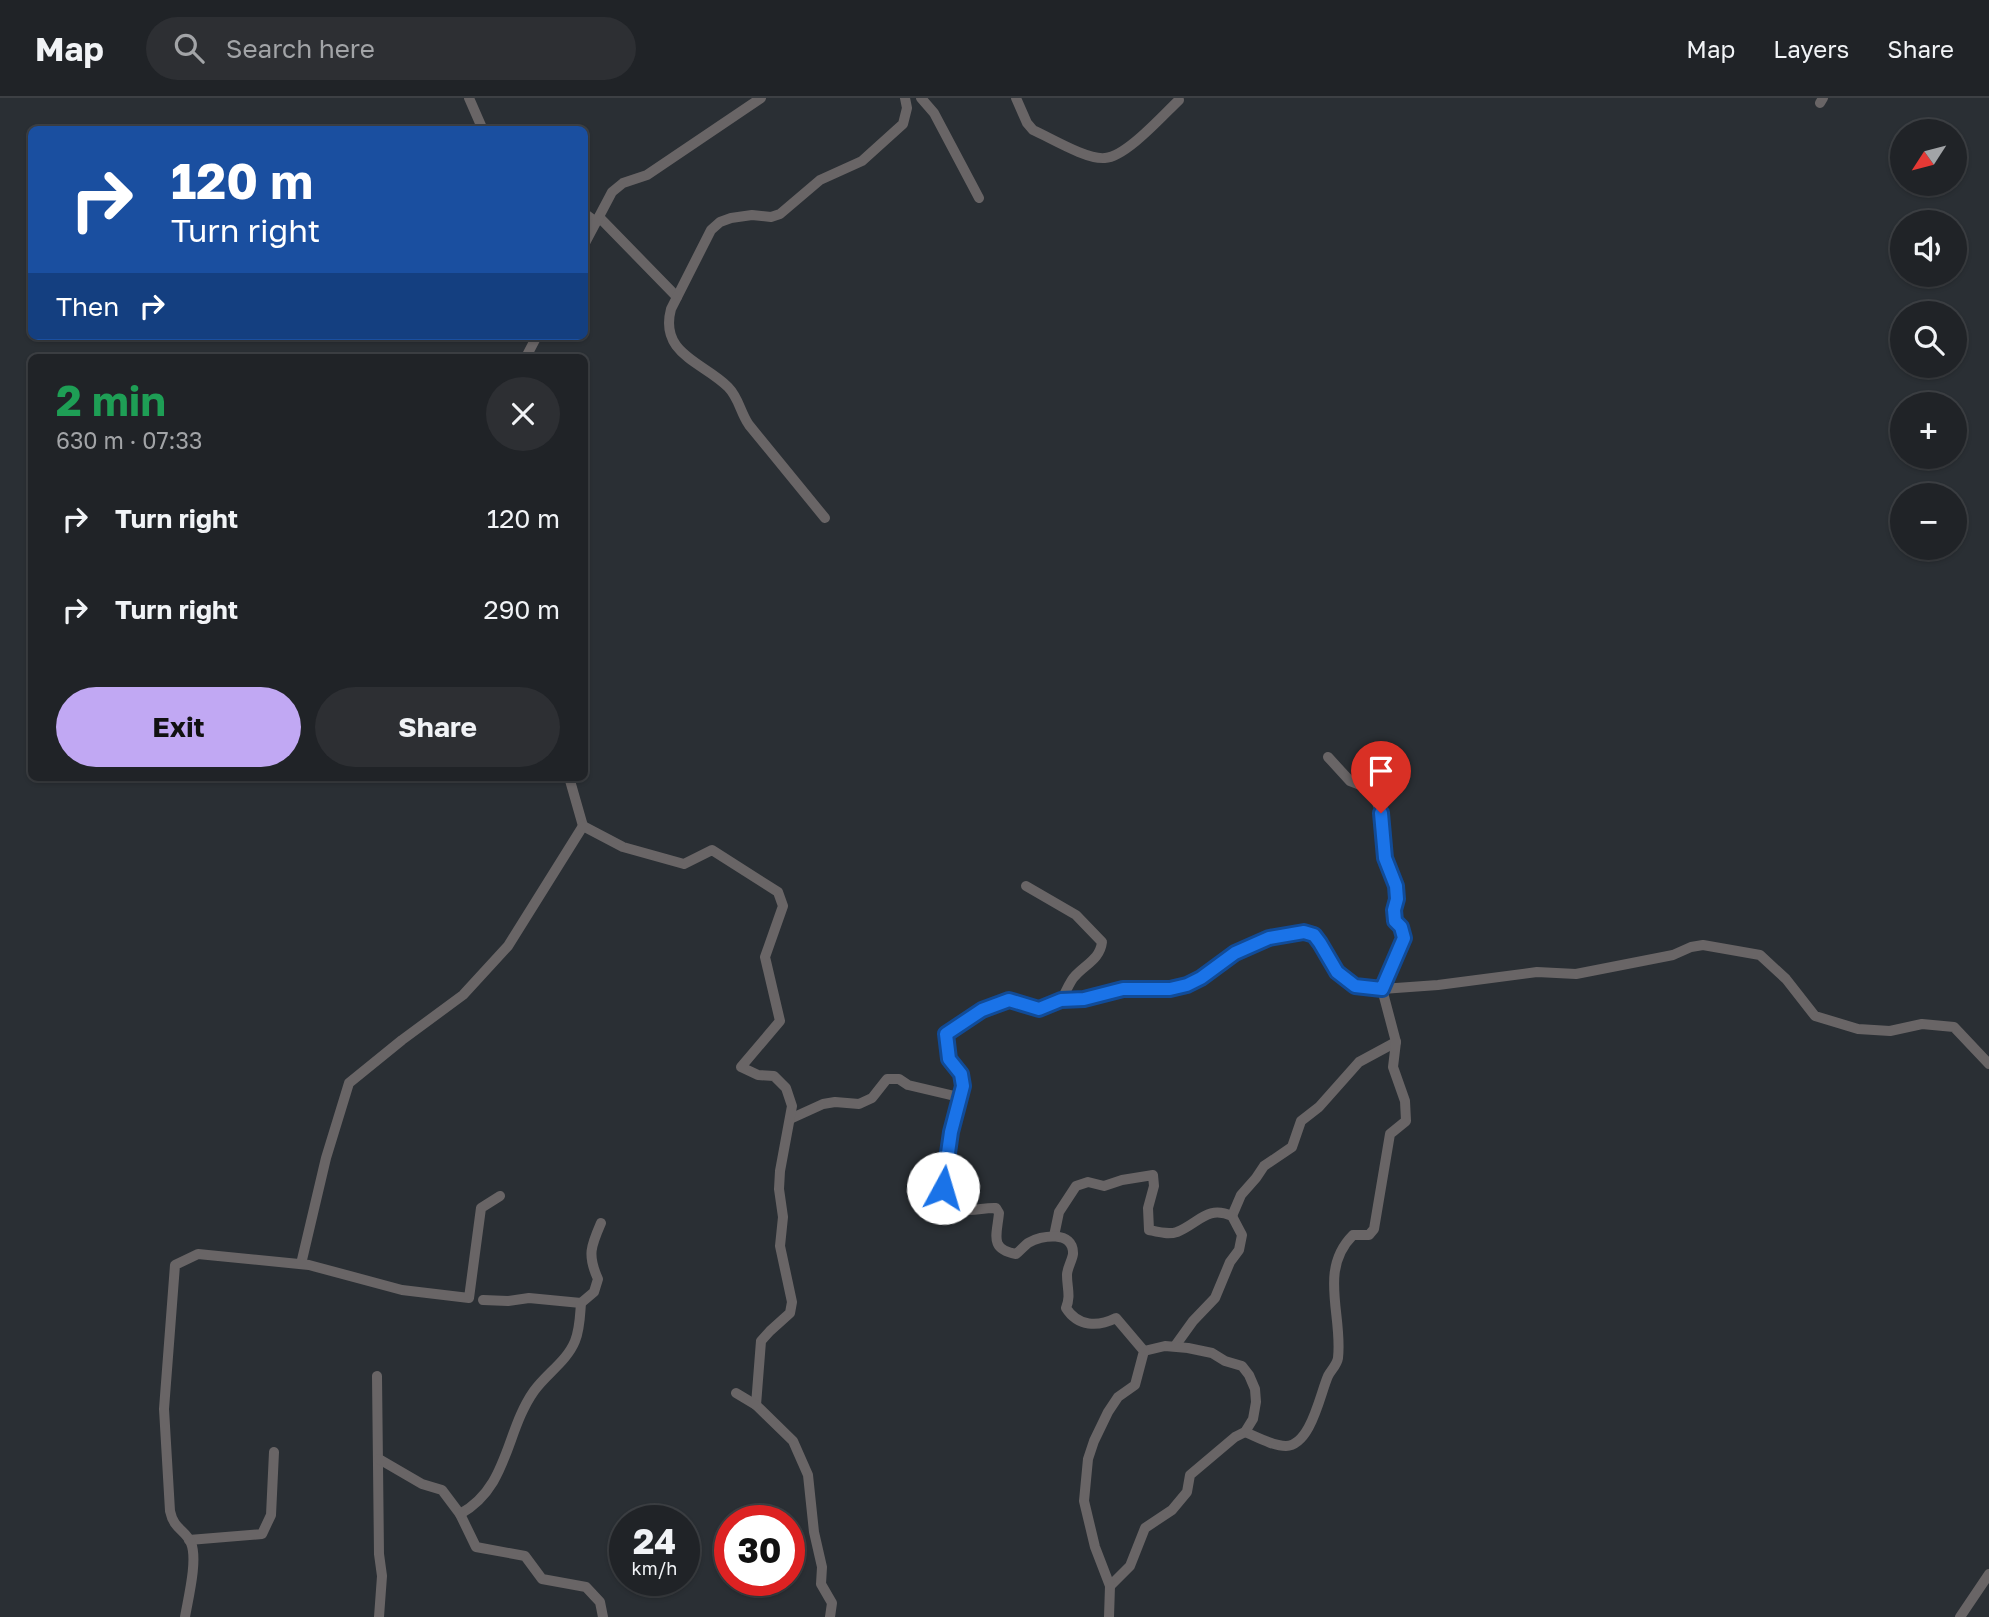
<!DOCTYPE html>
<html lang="en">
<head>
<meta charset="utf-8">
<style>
  :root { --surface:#202327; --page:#2d2f33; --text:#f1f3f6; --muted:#a2a4a7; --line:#3d4044; --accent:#c1a8f3 }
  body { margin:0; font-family:"Golos Text",sans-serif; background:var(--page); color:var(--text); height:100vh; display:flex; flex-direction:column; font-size:26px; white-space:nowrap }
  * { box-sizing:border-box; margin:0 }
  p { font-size:23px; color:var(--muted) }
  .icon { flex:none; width:38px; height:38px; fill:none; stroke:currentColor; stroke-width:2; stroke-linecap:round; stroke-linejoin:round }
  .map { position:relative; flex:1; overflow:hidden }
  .details { position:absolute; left:28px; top:256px; width:560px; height:427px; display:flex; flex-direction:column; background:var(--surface); border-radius:10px; box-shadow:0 2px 5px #0004,0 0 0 2px var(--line) }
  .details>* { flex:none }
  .top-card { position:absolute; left:28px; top:28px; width:560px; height:214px; border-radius:10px; box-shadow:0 2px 5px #0004,0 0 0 2px var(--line); background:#1a4fa0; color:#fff; overflow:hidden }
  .needle { width:46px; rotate:234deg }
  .buttons { position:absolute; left:1890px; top:21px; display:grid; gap:14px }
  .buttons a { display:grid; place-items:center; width:77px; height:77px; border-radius:50%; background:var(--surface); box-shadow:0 2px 5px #0004,0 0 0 2px var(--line); font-size:35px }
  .speed { position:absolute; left:609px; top:1407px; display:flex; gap:14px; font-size:35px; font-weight:700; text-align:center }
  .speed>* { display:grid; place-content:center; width:91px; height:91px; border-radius:50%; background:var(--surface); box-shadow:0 2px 5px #0004,0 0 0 2px var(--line); line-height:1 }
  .speed small { font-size:18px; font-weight:400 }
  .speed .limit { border:10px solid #d22; background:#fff; color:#111 }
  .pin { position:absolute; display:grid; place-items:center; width:60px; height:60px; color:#fff; margin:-72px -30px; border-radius:50% 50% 50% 0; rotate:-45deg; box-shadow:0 0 7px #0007 }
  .pin .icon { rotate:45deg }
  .me { position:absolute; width:77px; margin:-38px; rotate:6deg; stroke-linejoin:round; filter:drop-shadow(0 0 5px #0008) }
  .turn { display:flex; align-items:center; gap:24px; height:147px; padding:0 28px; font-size:32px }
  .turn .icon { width:91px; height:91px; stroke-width:2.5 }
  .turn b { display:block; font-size:49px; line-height:60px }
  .then { display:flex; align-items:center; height:66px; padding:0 28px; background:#0003; gap:14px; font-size:26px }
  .round { display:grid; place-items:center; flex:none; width:74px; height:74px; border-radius:37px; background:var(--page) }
  .head { display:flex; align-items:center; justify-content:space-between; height:119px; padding:0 28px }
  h1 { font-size:42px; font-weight:700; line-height:52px; color:#1e9e55 }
  .primary-button { display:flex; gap:14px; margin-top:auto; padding:14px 28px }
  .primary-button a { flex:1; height:80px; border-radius:42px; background:var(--accent); color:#111; font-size:28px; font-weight:700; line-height:80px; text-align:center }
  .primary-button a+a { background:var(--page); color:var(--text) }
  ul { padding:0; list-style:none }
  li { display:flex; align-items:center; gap:21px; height:91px; padding:0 28px }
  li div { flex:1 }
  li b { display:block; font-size:26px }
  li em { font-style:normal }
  header { display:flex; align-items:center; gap:42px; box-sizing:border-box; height:98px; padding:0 35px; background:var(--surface); border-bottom:2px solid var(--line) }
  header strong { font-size:33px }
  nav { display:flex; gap:38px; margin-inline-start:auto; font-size:24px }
  .search { width:490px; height:63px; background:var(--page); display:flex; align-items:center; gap:18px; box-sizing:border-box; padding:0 24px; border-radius:38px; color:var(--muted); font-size:26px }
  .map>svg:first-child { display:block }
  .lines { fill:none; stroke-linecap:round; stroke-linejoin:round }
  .minor { stroke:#696566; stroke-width:10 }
  .route-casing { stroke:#114b97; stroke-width:18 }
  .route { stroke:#1a73e8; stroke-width:12 }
</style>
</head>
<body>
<header>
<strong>Map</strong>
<div class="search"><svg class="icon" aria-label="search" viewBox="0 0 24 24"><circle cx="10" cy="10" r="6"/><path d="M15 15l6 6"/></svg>Search here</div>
<nav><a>Map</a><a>Layers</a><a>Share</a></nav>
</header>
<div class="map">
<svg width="1989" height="1519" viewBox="0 0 1989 1519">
  <rect width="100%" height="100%" fill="#2a2f34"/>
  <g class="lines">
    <g class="minor">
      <polyline points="469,0 483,32"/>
      <polyline points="921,0 934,15 979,100"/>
      <path d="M 1016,0 L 1027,25 L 1033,32 C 1051,40 1087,62 1105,60 C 1126,59 1163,17 1179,2"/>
      <polyline points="1820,5 1823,0"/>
      <polyline points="584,115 596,124"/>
      <polyline points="599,119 677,199"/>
      <polyline points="584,147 612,94 623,85 647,77 761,0"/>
      <polyline points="526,259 537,238"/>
      <path d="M 825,420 L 749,327 C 740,314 739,300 728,289 C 703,264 659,256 671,211 L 711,132 L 720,124 L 731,120 L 752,117 L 771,119 L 780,116 L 820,82 L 862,63 L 903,26 L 907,10 L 905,0"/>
      <polyline points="569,679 583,728"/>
      <path d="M 1026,788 L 1076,817 L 1102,844 C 1100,861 1086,866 1075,878 C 1069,884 1066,895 1061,902"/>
      <polyline points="790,1021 823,1006 835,1004 859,1006 872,1000 887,981 899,981 908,987 959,999"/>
      <polyline points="1232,1118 1241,1097 1256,1080 1264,1068 1292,1049 1301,1023 1319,1009 1359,964 1396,944"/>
      <path d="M 1054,1138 L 1059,1114 L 1076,1088 L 1088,1084 L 1104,1088 L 1122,1082 L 1153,1077 L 1154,1088 L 1148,1110 L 1149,1132 C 1158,1134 1168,1137 1177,1134 C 1199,1125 1207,1107 1232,1118 L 1242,1137 L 1239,1152 L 1230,1164 L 1215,1200 L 1193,1223 L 1175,1248"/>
      <polyline points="301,1166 326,1060 349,985 402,942 463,897 508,848 583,728 623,749 684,766 712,752 778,794 783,808 765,859 780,923 741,969 758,977 774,978 786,990 792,1008 780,1073 779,1091 783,1119 780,1148 792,1204 790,1215 770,1233 761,1243 756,1307"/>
      <polyline points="483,1202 508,1203 529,1200 581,1205"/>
      <polyline points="377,1278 379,1456 382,1478 379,1519"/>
      <polyline points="736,1295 756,1307 793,1343 808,1377 814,1434 822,1469 821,1486 832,1505 830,1519"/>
      <path d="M 1245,1334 C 1257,1339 1273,1348 1286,1348 C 1311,1347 1320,1296 1328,1278 C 1331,1272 1337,1267 1338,1260 C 1343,1217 1318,1172 1353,1137 L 1369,1137 L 1374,1131 L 1390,1036 L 1406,1023 L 1405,1003 L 1393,969 L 1396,944 L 1382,891 L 1404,840 L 1401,829 L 1395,823 L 1396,788 L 1385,760 L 1381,714 L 1371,691 L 1350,683 L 1328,659"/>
      <polyline points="379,1361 422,1386 442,1392 460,1416 476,1449 525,1458 542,1481 586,1489 600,1504 603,1519"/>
      <path d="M 460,1416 C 509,1389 505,1334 534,1293 C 546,1276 567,1263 575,1243 C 580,1231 580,1217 581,1205 L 594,1194 L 598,1181 C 587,1157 591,1148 601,1125"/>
      <polyline points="189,1442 262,1436 271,1417 274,1354"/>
      <polyline points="1110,1488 1130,1468 1145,1430 1172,1412 1187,1394 1190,1377 1235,1339 1245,1334 1253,1321 1256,1304 1255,1291 1249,1277 1242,1268 1225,1263 1212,1255 1188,1250 1165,1248 1144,1253"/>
      <path d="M 185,1519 C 188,1501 198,1462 191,1445 C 185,1431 174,1432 170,1413 L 164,1311 L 175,1167 L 198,1156 L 309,1167 L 402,1192 L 469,1200 L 481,1110 L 500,1098"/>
      <path d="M 1109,1519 L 1110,1488 L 1095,1449 L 1084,1403 L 1088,1361 L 1094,1343 L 1108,1314 L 1118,1299 L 1135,1287 L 1144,1253 L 1116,1220 C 1098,1229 1078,1229 1066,1210 C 1071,1198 1067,1190 1067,1177 C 1067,1170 1072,1163 1073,1156 C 1074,1132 1041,1137 1028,1145 C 1024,1148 1020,1153 1016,1156 C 989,1151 997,1137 999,1115 L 996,1110 C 981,1109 967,1117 954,1107 C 931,1092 955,1010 963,988 L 960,977 L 949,961 L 946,935 L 982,912 L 1009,902 L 1039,911 L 1061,902 L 1084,901 L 1123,891 L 1170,891 L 1187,887 L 1201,880 L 1235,855 L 1269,840 L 1304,833 L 1314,837 L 1337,875 L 1355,888 L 1382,891 L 1438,887 L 1537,874 L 1576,876 L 1673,857 L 1691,849 L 1703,847 L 1760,857 L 1786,881 L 1815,918 L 1858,931 L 1890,933 L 1922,926 L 1954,929 L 1989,966"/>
      <polyline points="1960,1519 1989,1476"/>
    </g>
  </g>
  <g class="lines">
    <defs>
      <polyline id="route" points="943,1090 951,1034 963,988 961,976 949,961 946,936 982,912 1009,902 1039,911 1061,902 1084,901 1123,891 1170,891 1187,887 1201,880 1235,855 1269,840 1304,834 1314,837 1320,845 1337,874 1355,888 1382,891 1404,840 1401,829 1395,823 1394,812 1397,801 1396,788 1385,760 1381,715"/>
    </defs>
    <use href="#route" class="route-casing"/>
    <use href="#route" class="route"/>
  </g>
</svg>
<div class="buttons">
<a><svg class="needle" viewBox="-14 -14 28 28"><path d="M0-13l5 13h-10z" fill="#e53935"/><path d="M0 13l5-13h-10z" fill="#a2a4a7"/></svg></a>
<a><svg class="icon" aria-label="sound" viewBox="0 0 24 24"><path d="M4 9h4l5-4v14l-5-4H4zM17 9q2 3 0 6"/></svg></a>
<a><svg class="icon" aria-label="search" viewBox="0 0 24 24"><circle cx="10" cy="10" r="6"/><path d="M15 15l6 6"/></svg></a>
<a>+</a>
<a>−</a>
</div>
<div class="speed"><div>24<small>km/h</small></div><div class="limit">30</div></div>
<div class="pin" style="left:1381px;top:715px;background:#d93025"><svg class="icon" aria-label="arrive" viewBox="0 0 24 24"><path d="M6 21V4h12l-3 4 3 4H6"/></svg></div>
<svg class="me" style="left:943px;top:1090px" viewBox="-20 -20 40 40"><circle r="19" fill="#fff"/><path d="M0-13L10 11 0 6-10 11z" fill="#1a73e8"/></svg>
<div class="top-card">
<div class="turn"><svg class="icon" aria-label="right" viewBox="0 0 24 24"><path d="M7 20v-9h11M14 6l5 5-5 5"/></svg><div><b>120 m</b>Turn right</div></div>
<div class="then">Then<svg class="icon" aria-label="right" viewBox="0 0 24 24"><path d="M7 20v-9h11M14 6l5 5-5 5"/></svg></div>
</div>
<section class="details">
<div class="head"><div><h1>2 min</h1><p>630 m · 07:33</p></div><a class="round"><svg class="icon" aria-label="close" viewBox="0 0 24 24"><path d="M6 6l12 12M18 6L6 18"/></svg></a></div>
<ul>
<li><svg class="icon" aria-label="right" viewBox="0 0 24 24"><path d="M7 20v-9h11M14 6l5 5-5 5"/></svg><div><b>Turn right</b></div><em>120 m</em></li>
<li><svg class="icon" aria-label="right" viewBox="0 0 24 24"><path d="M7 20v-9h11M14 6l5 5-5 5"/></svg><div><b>Turn right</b></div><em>290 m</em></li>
</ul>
<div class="primary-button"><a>Exit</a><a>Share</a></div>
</section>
</div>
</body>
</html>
